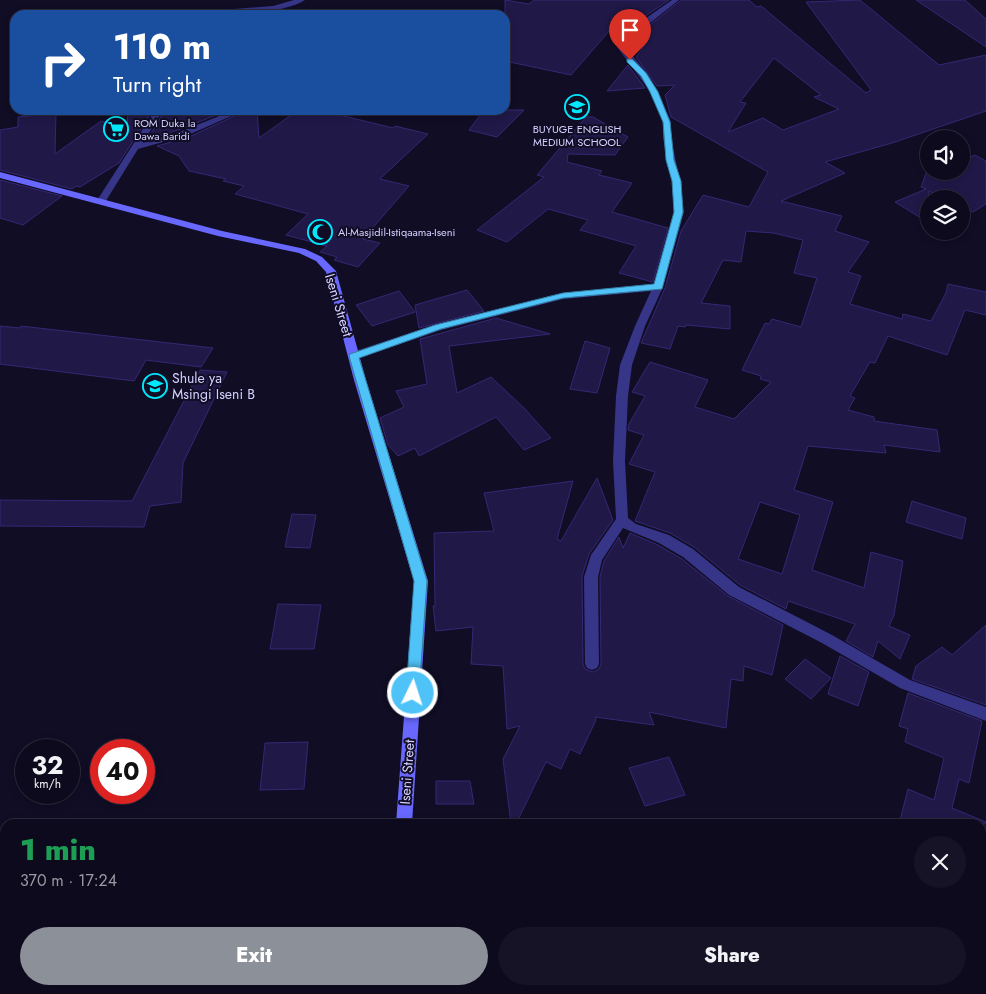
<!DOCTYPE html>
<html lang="en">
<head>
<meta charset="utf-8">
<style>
  :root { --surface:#0c0a1c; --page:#151325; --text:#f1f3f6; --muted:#9a9aa3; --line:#2c2b3b; --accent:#8c9099 }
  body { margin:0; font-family:Jost,sans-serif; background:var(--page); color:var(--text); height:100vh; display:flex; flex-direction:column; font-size:19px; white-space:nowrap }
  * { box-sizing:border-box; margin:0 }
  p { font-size:16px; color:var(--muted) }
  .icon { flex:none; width:28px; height:28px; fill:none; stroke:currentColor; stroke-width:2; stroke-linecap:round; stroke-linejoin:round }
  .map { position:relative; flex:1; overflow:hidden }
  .sheet { position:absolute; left:0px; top:819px; width:986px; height:176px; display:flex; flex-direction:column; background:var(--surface); border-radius:15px 15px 0 0; box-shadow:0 2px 8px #0003,0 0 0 1px var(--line) }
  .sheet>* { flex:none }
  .guide { position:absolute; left:10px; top:10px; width:500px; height:105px; border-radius:15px; box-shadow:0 2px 8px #0003,0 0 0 1px var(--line); background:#1a4fa0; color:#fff; overflow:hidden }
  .controls { position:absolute; left:920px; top:130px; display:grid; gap:10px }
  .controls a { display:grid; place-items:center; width:50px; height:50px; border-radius:50%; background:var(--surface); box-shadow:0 2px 8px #0003,0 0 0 1px var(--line); font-size:25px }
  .speed { position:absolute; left:15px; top:739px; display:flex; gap:10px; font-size:25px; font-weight:700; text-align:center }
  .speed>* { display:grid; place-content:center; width:65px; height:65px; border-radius:50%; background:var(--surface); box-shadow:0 2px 8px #0003,0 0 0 1px var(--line); line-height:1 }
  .speed small { font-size:12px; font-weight:400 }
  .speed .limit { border:8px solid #d22; background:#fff; color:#111 }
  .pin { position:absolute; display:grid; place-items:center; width:42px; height:42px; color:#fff; margin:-51px -21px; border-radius:50% 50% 50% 0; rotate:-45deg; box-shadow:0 0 5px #0007 }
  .pin .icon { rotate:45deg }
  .me { position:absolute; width:55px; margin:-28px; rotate:4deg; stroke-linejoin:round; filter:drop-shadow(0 0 4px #0008) }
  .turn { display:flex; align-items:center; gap:18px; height:105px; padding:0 20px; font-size:22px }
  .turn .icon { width:65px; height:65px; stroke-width:2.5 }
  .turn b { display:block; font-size:35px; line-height:42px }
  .round { display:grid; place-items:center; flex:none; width:52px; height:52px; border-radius:26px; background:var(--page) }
  .head { display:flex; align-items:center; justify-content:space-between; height:85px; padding:0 20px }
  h1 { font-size:30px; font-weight:800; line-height:38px; color:#1e9e55 }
  .primary-button { display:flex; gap:10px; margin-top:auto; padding:10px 20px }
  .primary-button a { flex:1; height:58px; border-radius:30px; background:var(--accent); color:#fff; font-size:20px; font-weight:800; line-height:58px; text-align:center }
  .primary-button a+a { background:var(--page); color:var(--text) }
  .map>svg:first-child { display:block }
  .building { fill:#201847; stroke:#352875; fill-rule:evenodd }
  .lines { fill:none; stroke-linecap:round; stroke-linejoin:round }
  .street { fill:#363587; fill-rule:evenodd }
  .secondary { fill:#6868ff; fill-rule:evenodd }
  .route { fill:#4fc3f7; stroke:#337fa1 }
  .labels { text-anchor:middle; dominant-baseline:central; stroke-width:4; stroke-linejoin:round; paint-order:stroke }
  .far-poi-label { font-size:11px; fill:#d5d1ff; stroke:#100d25; text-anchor:start }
  .street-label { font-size:14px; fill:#d5d1ff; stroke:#100d25 }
  .poi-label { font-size:14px; fill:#d5d1ff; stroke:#100d25; text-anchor:start }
</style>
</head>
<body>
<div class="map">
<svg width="986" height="994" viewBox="0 0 986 994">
  <rect width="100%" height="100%" fill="#100d25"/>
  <g class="building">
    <polygon points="505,0 529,4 534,0 669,0 638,21 624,28 617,22 571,75 505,61"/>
    <path d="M 681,0 L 749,0 L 757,7 L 761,6 L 866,93 L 871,90 L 806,2 L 860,0 L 939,65 L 986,55 L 986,111 L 892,143 L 825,162 L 845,173 L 781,201 L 842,216 L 835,231 L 869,242 L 848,272 L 861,276 L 850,304 L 902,319 L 903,314 L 931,321 L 946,293 L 948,284 L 986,292 L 986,315 L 965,310 L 947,355 L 888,336 L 875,363 L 870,362 L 850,396 L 855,398 L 848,410 L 874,417 L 874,421 L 937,430 L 940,452 L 884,445 L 886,453 L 808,446 L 794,490 L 833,502 L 812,570 L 864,588 L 871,552 L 903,561 L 894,615 L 889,626 L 910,635 L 900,659 L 878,641 L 873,657 L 846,641 L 855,624 L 788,601 L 786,609 L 740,585 L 694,547 L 670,533 L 635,521 L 655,472 L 629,464 L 644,435 L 628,430 L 629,424 L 645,396 L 632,392 L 650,362 L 708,380 L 695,407 L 734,419 L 771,382 L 760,379 L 761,376 L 742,370 L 765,323 L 769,324 L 772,319 L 801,327 L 817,278 L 794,273 L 803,240 L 773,233 L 746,231 L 741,262 L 723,260 L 701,303 L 730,306 L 730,329 L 686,325 L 685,327 L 678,326 L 670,349 L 641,343 L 665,288 L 681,231 L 703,195 L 749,207 L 768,172 L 671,117 L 665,95 L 675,85 L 657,86 L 636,57 L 645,45 L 632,35 L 646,28 ZM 774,58 L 821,95 L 814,97 L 839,109 L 783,130 L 763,118 L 728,132 L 746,103 L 740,102 ZM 760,502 L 800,515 L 782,574 L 738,559 Z"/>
    <polygon points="916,0 965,0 986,19 986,47"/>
    <polygon points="628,65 645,88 607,91"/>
    <polygon points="128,110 153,110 119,163 80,187 76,186 72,189 0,170 0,130 18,127 18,117 56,113 55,154 101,121 127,128"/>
    <polygon points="165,110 229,110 181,129 147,140"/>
    <polygon points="247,110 257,110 259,138 298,110 319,110 393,128 395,126 428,134 380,179 409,186 363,239 380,243 358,267 334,260 337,257 320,252 327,246 286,235 308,214 235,194 244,186 223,181 226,179 189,171 179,156 157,146 189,137"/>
    <polygon points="484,110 524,110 497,137 469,130"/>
    <polygon points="586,117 593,117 628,137 615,155 568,154 567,162 602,171 599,175 632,183 612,212 668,228 653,282 619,273 636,246 580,230 588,220 548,209 507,242 477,230 544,177 537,175"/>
    <polygon points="975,155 986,161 986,204 973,212 961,207 961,199 945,199 929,191 929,223 895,202 926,189 921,187 929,165 929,171 961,171 961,161"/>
    <polygon points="0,180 62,196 23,225 0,218"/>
    <polygon points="467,290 484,311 419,328 415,305"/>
    <polygon points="399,291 415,312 372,326 356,305"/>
    <polygon points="496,318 550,334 449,346 457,393 491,377 524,408 551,438 524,450 496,417 419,456 415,448 398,456 388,445 380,418 404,407 396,391 427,384 420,339"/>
    <polygon points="0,326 20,328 21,326 213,348 201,367 146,360 134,381 0,364"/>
    <polygon points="585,341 610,348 597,393 570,389"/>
    <polygon points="200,370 227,372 183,463 181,502 150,506 144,527 0,526 0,500 132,501"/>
    <polygon points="597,478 613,520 589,554 582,576 583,664 585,669 593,672 599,669 601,664 600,577 604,561 619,537 623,548 630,533 658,545 682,559 728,596 783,625 772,675 744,666 743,681 731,679 726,728 649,712 654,725 595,717 596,720 580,754 570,749 561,769 546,762 516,824 511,824 503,759 520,726 507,729 503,666 471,664 473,627 436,631 433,606 435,606 434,533 494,531 484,493 573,481 557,539 561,541"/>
    <polygon points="912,501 966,518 962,539 906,522"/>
    <polygon points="292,514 316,515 310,548 285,547"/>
    <polygon points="278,604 321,605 314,649 270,649"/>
    <polygon points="986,625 986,705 912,679 916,666 942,647 952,655"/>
    <polygon points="840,656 869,672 858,706 828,694"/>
    <polygon points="805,659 831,678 811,699 785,679"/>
    <polygon points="908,693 982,721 969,783 959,779 952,808 986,822 986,824 899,824 908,789 934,800 944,758 905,742 908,729 899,726"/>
    <polygon points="308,742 304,789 260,790 265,743"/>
    <polygon points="669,757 685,795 645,806 629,768"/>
    <polygon points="436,781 470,781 474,804 436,804"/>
  </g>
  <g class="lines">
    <g class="street">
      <path d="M 294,0 L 305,0 C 281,16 211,15 180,15 L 184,13 L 273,6 Z"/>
      <polygon points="672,0 679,0 645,27 628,35 625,39 625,47 647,73 658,91 671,122 671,138 680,181 684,212 663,287 645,326 632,365 628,396 625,461 628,518 636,524 669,535 693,549 739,587 832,635 910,680 986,707 986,721 900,688 822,643 729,595 683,557 659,543 623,528 602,560 598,577 599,664 597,668 592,670 587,668 585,664 584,577 591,555 616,519 613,461 616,396 620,365 635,326 651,291 563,299 441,330 354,360 349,356 350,353 434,325 563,293 654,284 674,212 672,181 663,138 663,122 650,91 617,47 617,39 622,31 639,23"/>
      <polygon points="155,110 163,110 143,143 182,131 234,110 245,110 188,135 138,149 104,204 98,204 96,202"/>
      <polygon points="0,851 5,853 5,872 0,870"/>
      <polygon points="210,990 233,990 235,994 212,994"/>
    </g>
    <g class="secondary">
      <polygon points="0,172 222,231 305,249 322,257 336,271 366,380 428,581 412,824 396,824 414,581 354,380 326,272 316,261 299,253 218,236 0,178"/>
      <rect x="378" y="990" width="18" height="4"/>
    </g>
  </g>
  <polygon class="route" points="627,59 632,59 646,73 658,92 670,122 674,160 681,181 683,212 662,289 563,298 441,329 359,358 427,581 419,693 417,697 413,699 408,697 406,693 414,581 349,356 350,354 435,325 563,293 654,284 674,212 672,181 666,160 663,122 650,92 641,76 627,62"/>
  <defs>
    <symbol id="school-ring" viewBox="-11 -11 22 22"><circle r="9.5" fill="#100d25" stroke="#00e8fc" stroke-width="1.5"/><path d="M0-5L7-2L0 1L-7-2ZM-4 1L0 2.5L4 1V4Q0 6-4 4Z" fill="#00e8fc"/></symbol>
    <symbol id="supermarket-ring" viewBox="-11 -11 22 22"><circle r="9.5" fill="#100d25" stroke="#00e8fc" stroke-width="1.5"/><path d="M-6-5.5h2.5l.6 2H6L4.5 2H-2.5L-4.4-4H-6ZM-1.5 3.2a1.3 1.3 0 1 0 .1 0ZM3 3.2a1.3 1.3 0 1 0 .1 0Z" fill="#00e8fc"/></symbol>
    <symbol id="mosque-ring" viewBox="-11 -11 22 22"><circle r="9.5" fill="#100d25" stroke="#00e8fc" stroke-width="1.5"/><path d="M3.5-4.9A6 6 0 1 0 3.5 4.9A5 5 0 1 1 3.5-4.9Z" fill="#00e8fc"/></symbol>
  </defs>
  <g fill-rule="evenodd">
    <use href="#school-ring" x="563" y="93" width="28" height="28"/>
    <use href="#supermarket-ring" x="102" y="115" width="28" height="28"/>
    <use href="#mosque-ring" x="306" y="218" width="28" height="28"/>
    <use href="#school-ring" x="141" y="372" width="28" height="28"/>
  </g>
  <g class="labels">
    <g class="far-poi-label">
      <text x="134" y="123">ROM Duka la<tspan x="134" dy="13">Dawa Baridi</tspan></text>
      <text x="577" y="129" text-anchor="middle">BUYUGE ENGLISH<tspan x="577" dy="13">MEDIUM SCHOOL</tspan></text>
      <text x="338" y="232">Al-Masjidil-Istiqaama-Iseni</text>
    </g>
    <g class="street-label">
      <text transform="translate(339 305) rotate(73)">Iseni Street</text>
      <text transform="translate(407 772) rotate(-86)">Iseni Street</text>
    </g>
    <g class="poi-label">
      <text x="172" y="378">Shule ya<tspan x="172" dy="16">Msingi Iseni B</tspan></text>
    </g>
  </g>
</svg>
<div class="controls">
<a><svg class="icon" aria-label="sound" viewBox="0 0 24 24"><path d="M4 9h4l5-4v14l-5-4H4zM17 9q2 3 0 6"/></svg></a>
<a><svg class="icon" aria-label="layers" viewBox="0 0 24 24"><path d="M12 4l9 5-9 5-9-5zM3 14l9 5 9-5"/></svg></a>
</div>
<div class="speed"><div>32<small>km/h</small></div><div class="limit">40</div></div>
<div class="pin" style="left:630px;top:60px;background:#d93025"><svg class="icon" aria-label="arrive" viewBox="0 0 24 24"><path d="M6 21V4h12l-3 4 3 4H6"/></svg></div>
<svg class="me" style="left:413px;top:693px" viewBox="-20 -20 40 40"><circle r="17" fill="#4fc3f7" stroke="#fff" stroke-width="3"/><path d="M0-11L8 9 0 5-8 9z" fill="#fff"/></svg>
<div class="guide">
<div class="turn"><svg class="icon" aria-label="right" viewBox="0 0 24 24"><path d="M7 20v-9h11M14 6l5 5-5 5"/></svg><div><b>110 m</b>Turn right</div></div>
</div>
<section class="sheet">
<div class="head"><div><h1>1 min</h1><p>370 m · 17:24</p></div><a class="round"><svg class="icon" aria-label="close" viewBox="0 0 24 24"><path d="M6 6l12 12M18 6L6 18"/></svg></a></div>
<div class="primary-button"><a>Exit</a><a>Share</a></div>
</section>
</div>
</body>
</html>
